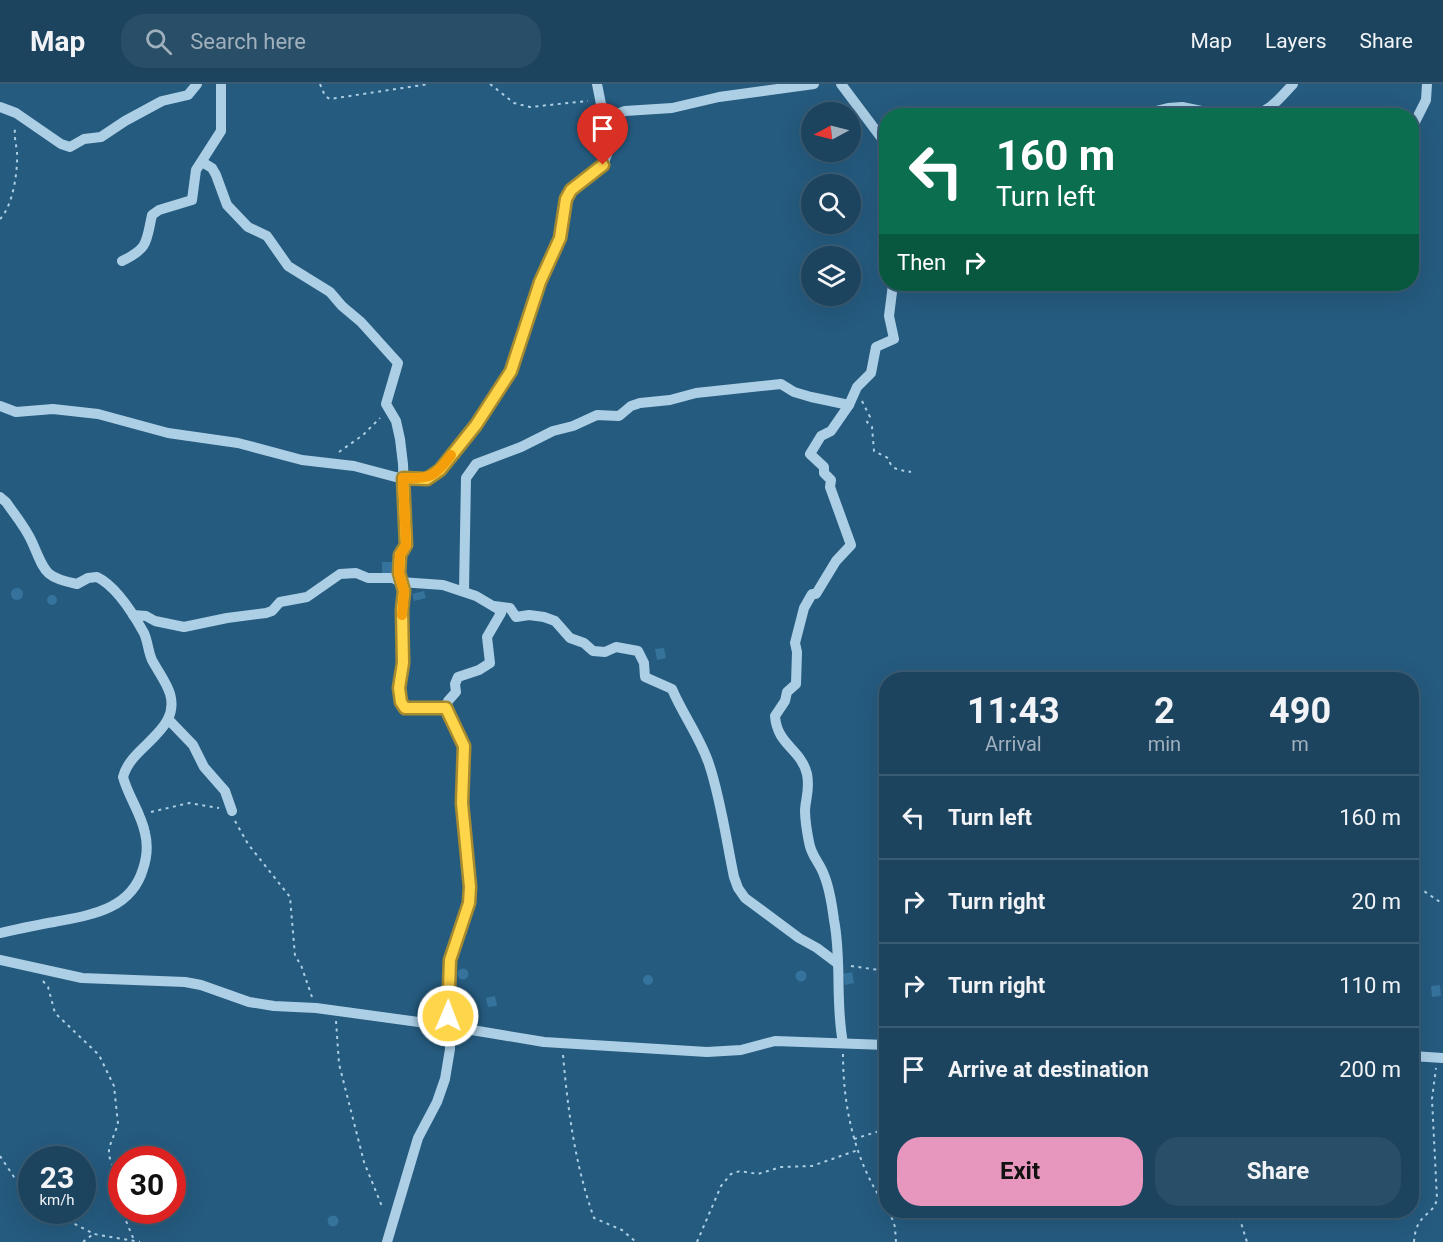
<!DOCTYPE html>
<html lang="en">
<head>
<meta charset="utf-8">
<style>
  :root { --surface:#1c445f; --page:#294e68; --text:#f1f3f6; --muted:#a0b0bd; --line:#3a5c74; --accent:#e797bd }
  body { margin:0; font-family:Roboto,sans-serif; background:var(--page); color:var(--text); height:100vh; display:flex; flex-direction:column; font-size:22px; white-space:nowrap }
  * { box-sizing:border-box; margin:0 }
  p { font-size:20px; color:var(--muted) }
  .icon { flex:none; width:33px; height:33px; fill:none; stroke:currentColor; stroke-width:2; stroke-linecap:round; stroke-linejoin:round }
  .map { position:relative; flex:1; overflow:hidden }
  .panel { position:absolute; left:879px; top:588px; width:540px; height:546px; display:flex; flex-direction:column; background:var(--surface); border-radius:24px; box-shadow:0 6px 24px #0002,0 0 0 2px var(--line) }
  .panel>* { flex:none }
  .guide { position:absolute; left:879px; top:24px; width:540px; height:183px; border-radius:24px; box-shadow:0 6px 24px #0002,0 0 0 2px var(--line); background:#0b6e4f; color:#fff; overflow:hidden }
  .needle { width:39px; rotate:263deg }
  .fabs { position:absolute; left:801px; top:18px; display:grid; gap:12px }
  .fabs a { display:grid; place-items:center; width:60px; height:60px; border-radius:50%; background:var(--surface); box-shadow:0 6px 24px #0002,0 0 0 2px var(--line); font-size:30px }
  .speed { position:absolute; left:18px; top:1062px; display:flex; gap:12px; font-size:30px; font-weight:700; text-align:center }
  .speed>* { display:grid; place-content:center; width:78px; height:78px; border-radius:50%; background:var(--surface); box-shadow:0 6px 24px #0002,0 0 0 2px var(--line); line-height:1 }
  .speed small { font-size:15px; font-weight:400 }
  .speed .limit { border:9px solid #d22; background:#fff; color:#111 }
  .pin { position:absolute; display:grid; place-items:center; width:51px; height:51px; color:#fff; margin:-62px -26px; border-radius:50% 50% 50% 0; rotate:-45deg; box-shadow:0 0 6px #0007 }
  .pin .icon { rotate:45deg }
  .me { position:absolute; width:66px; margin:-33px; rotate:1deg; stroke-linejoin:round; filter:drop-shadow(0 0 4px #0008) }
  .turn { display:flex; align-items:center; gap:21px; height:126px; padding:0 18px; font-size:27px }
  .turn .icon { width:78px; height:78px; stroke-width:2.5 }
  .turn b { display:block; font-size:42px; line-height:51px }
  .then { display:flex; align-items:center; height:57px; padding:0 18px; background:#0003; gap:12px; font-size:22px }
  .eta { display:flex; justify-content:space-evenly; align-items:center; height:102px; text-align:center }
  .eta b { font-size:36px; font-weight:700; line-height:42px }
  .cta { display:flex; gap:12px; margin-top:auto; padding:12px 18px }
  .cta a { flex:1; height:69px; border-radius:24px; background:var(--accent); color:#111; font-size:24px; font-weight:700; line-height:69px; text-align:center }
  .cta a+a { background:var(--page); color:var(--text) }
  ul { padding:0; list-style:none }
  li { display:flex; align-items:center; gap:18px; height:84px; padding:0 18px; border-top:2px solid var(--line) }
  li div { flex:1 }
  li b { display:block; font-size:22px }
  li em { font-style:normal }
  header { display:flex; align-items:center; gap:36px; box-sizing:border-box; height:84px; padding:0 30px; background:var(--surface); border-bottom:2px solid var(--line) }
  header strong { font-size:28px }
  nav { display:flex; gap:33px; margin-inline-start:auto; font-size:21px }
  .search { width:420px; height:54px; background:var(--page); display:flex; align-items:center; gap:15px; box-sizing:border-box; padding:0 21px; border-radius:24px; color:var(--muted); font-size:22px }
  .map>svg:first-child { display:block }
  .building { fill:#36739c }
  .lines { fill:none; stroke-linecap:round; stroke-linejoin:round }
  .path { stroke:#accfe6; stroke-width:2; stroke-dasharray:3 4.5; stroke-linecap:butt }
  .minor { stroke:#accfe6; stroke-width:10 }
  .route-casing { stroke:#a68a30; stroke-width:15 }
  .route { stroke:#ffd54a; stroke-width:10 }
  .slow { stroke:#f59e0b; stroke-width:10 }
</style>
</head>
<body>
<header>
<strong>Map</strong>
<div class="search"><svg class="icon" aria-label="search" viewBox="0 0 24 24"><circle cx="10" cy="10" r="6"/><path d="M15 15l6 6"/></svg>Search here</div>
<nav><a>Map</a><a>Layers</a><a>Share</a></nav>
</header>
<div class="map">
<svg width="1443" height="1158" viewBox="0 0 1443 1158">
  <rect width="100%" height="100%" fill="#255b7f"/>
  <g class="building">
    <rect x="382" y="478" width="10" height="11"/>
    <circle cx="17" cy="510" r="6"/>
    <polygon points="424,507 426,514 414,517 412,510"/>
    <circle cx="52" cy="516" r="5"/>
    <polygon points="664,564 666,574 657,576 655,565"/>
    <circle cx="463" cy="890" r="5.5"/>
    <circle cx="801" cy="892" r="5.5"/>
    <polygon points="852,888 854,899 845,901 843,890"/>
    <circle cx="648" cy="896" r="5"/>
    <polygon points="1440,901 1441,912 1432,913 1431,902"/>
    <polygon points="495,912 497,922 488,923 486,914"/>
    <circle cx="333" cy="1137" r="5.5"/>
  </g>
  <g class="lines">
    <g class="path">
      <polyline points="320,0 325,12 330,15 429,0"/>
      <polyline points="490,0 514,19 530,23 588,17"/>
      <path d="M 0,135 C 13,122 18,87 17,68 C 16,59 14,53 15,44"/>
      <path d="M 862,317 L 870,333 L 867,338 L 872,343 L 874,367 L 888,374 C 892,387 898,385 911,388"/>
      <polyline points="339,368 363,351 380,334"/>
      <polyline points="151,728 189,719 219,724"/>
      <polyline points="235,737 248,760 290,813 295,872 301,881 312,913"/>
      <polyline points="1412,799 1443,820"/>
      <polyline points="851,882 886,887"/>
      <polyline points="43,897 48,903 55,929 99,971 114,1002 118,1040 109,1064 109,1072 115,1087 118,1118 134,1156"/>
      <polyline points="336,937 339,980 364,1078 383,1125"/>
      <path d="M 843,970 C 843,1024 855,1078 886,1123"/>
      <path d="M 563,971 C 568,1027 575,1081 594,1134 L 622,1146 L 636,1158"/>
      <polyline points="854,1055 886,1045"/>
      <polyline points="0,1072 14,1093 32,1111"/>
      <polyline points="48,1126 94,1150 140,1158"/>
      <polyline points="889,1126 895,1143 896,1158"/>
      <polyline points="1237,1126 1247,1158"/>
      <polyline points="83,1158 92,1151"/>
      <polyline points="697,1158 721,1102 731,1090 740,1087 758,1090 781,1083 812,1082 858,1066"/>
      <path d="M 1414,1158 C 1416,1128 1433,1133 1437,1115 L 1432,1015 L 1436,984"/>
    </g>
    <g class="minor">
      <polyline points="597,0 602,25 612,32"/>
      <polyline points="841,0 886,60"/>
      <polyline points="0,23 16,29 61,60 70,63 84,55 101,53 125,37 162,17 188,11 197,0"/>
      <polyline points="1136,32 1168,24 1182,23 1226,32"/>
      <path d="M 1248,32 C 1270,28 1278,16 1293,0"/>
      <polyline points="1412,44 1426,16 1427,0"/>
      <polyline points="202,78 212,84 216,91 227,121 248,143 267,152 288,182 330,208 342,222 361,238 398,279 386,320 396,337 400,355 403,380 406,461 400,471 399,489 404,507 402,526 403,579 399,604 401,618 405,624 446,624"/>
      <path d="M 122,177 C 149,164 146,158 152,131 L 159,126 L 192,116 L 196,86 L 221,47 L 221,0"/>
      <polyline points="0,322 16,328 53,325 98,330 168,349 238,359 302,376 354,382 403,395 427,395 440,386 476,341 511,287 540,198 556,167 564,134 566,115 571,106 603,81 609,65 612,32 625,27 672,24 719,13 814,0"/>
      <path d="M 0,413 L 6,418 C 15,431 26,444 32,458 C 45,487 43,493 77,500 L 88,494 L 97,493 C 116,502 134,531 144,549 C 148,558 148,567 152,576 C 162,595 179,612 168,635 C 157,657 129,669 123,693 C 128,712 141,729 145,749 C 148,761 147,773 143,785 C 131,826 90,831 54,838 C 36,841 18,845 0,849"/>
      <polyline points="464,507 466,394 476,380 521,363 553,347 573,342 597,331 619,332 631,322 640,319 670,316 696,309 781,300 794,308 811,313 849,321"/>
      <path d="M 494,522 L 510,524 L 516,533 L 529,531 L 544,533 L 555,537 L 570,554 L 584,559 L 593,567 L 605,568 L 616,563 L 638,567 L 644,579 L 645,593 L 672,605 C 683,631 700,653 709,680 C 721,716 726,755 734,793 L 738,804 L 745,814 L 799,854 L 817,864 L 837,879"/>
      <polyline points="133,531 146,532 155,537 184,543 227,534 266,529 272,527 280,518 307,513 340,490 356,489 368,494 393,494 400,498 443,501 476,512 498,525 501,529 487,553 490,579 479,586 458,593 455,600 456,608 448,617 446,624 464,662 461,698 469,786 469,819 448,888 450,965 445,995 437,1018 418,1054 387,1158"/>
      <polyline points="168,635 193,661 204,683 225,707 232,727"/>
      <polyline points="0,876 82,894 185,898 201,901 249,918 274,922 316,924 448,942 544,958 707,968 741,966 775,957 886,961"/>
      <path d="M 843,959 C 835,918 842,877 834,836 C 832,821 830,805 824,791 C 820,779 811,772 809,758 C 807,748 805,736 805,726 C 806,712 810,706 807,690 C 801,665 777,661 775,632 L 785,617 L 787,608 L 796,600 L 797,568 L 795,559 L 804,524 L 812,510 L 816,510 L 836,477 L 851,461 L 830,403 L 831,396 L 824,389 L 824,383 L 810,370 L 821,352 L 831,347 L 849,321 L 857,303 L 871,289 L 876,263 L 894,255 L 889,232 L 893,200"/>
      <polyline points="1412,972 1443,974"/>
    </g>
  </g>
  <g class="lines">
    <defs>
      <polyline id="route" points="448,932 450,876 469,819 470,803 462,719 464,662 446,624 405,624 401,618 399,604 403,579 402,526 404,507 399,489 400,471 406,461 403,394 427,395 440,386 476,341 511,287 540,198 560,154 566,115 571,106 603,81"/>
    </defs>
    <use href="#route" class="route-casing"/>
    <use href="#route" class="route"/>
    <path class="slow" d="M 402,531 L 404,507 L 399,489 L 400,471 L 406,461 L 403,394 C 430,395 435,393 451,371"/>
  </g>
</svg>
<div class="fabs">
<a><svg class="needle" viewBox="-14 -14 28 28"><path d="M0-13l5 13h-10z" fill="#e53935"/><path d="M0 13l5-13h-10z" fill="#a0b0bd"/></svg></a>
<a><svg class="icon" aria-label="search" viewBox="0 0 24 24"><circle cx="10" cy="10" r="6"/><path d="M15 15l6 6"/></svg></a>
<a><svg class="icon" aria-label="layers" viewBox="0 0 24 24"><path d="M12 4l9 5-9 5-9-5zM3 14l9 5 9-5"/></svg></a>
</div>
<div class="speed"><div>23<small>km/h</small></div><div class="limit">30</div></div>
<div class="pin" style="left:603px;top:81px;background:#d93025"><svg class="icon" aria-label="arrive" viewBox="0 0 24 24"><path d="M6 21V4h12l-3 4 3 4H6"/></svg></div>
<svg class="me" style="left:448px;top:932px" viewBox="-20 -20 40 40"><circle r="17" fill="#ffd54a" stroke="#fff" stroke-width="3"/><path d="M0-11L8 9 0 5-8 9z" fill="#fff"/></svg>
<div class="guide">
<div class="turn"><svg class="icon" aria-label="left" viewBox="0 0 24 24"><path d="M17 20v-9H6M10 6l-5 5 5 5"/></svg><div><b>160 m</b>Turn left</div></div>
<div class="then">Then<svg class="icon" aria-label="right" viewBox="0 0 24 24"><path d="M7 20v-9h11M14 6l5 5-5 5"/></svg></div>
</div>
<section class="panel">
<div class="eta">
<div><b>11:43</b><p>Arrival</p></div>
<div><b>2</b><p>min</p></div>
<div><b>490</b><p>m</p></div>
</div>
<ul>
<li><svg class="icon" aria-label="left" viewBox="0 0 24 24"><path d="M17 20v-9H6M10 6l-5 5 5 5"/></svg><div><b>Turn left</b></div><em>160 m</em></li>
<li><svg class="icon" aria-label="right" viewBox="0 0 24 24"><path d="M7 20v-9h11M14 6l5 5-5 5"/></svg><div><b>Turn right</b></div><em>20 m</em></li>
<li><svg class="icon" aria-label="right" viewBox="0 0 24 24"><path d="M7 20v-9h11M14 6l5 5-5 5"/></svg><div><b>Turn right</b></div><em>110 m</em></li>
<li><svg class="icon" aria-label="arrive" viewBox="0 0 24 24"><path d="M6 21V4h12l-3 4 3 4H6"/></svg><div><b>Arrive at destination</b></div><em>200 m</em></li>
</ul>
<div class="cta"><a>Exit</a><a>Share</a></div>
</section>
</div>
</body>
</html>
